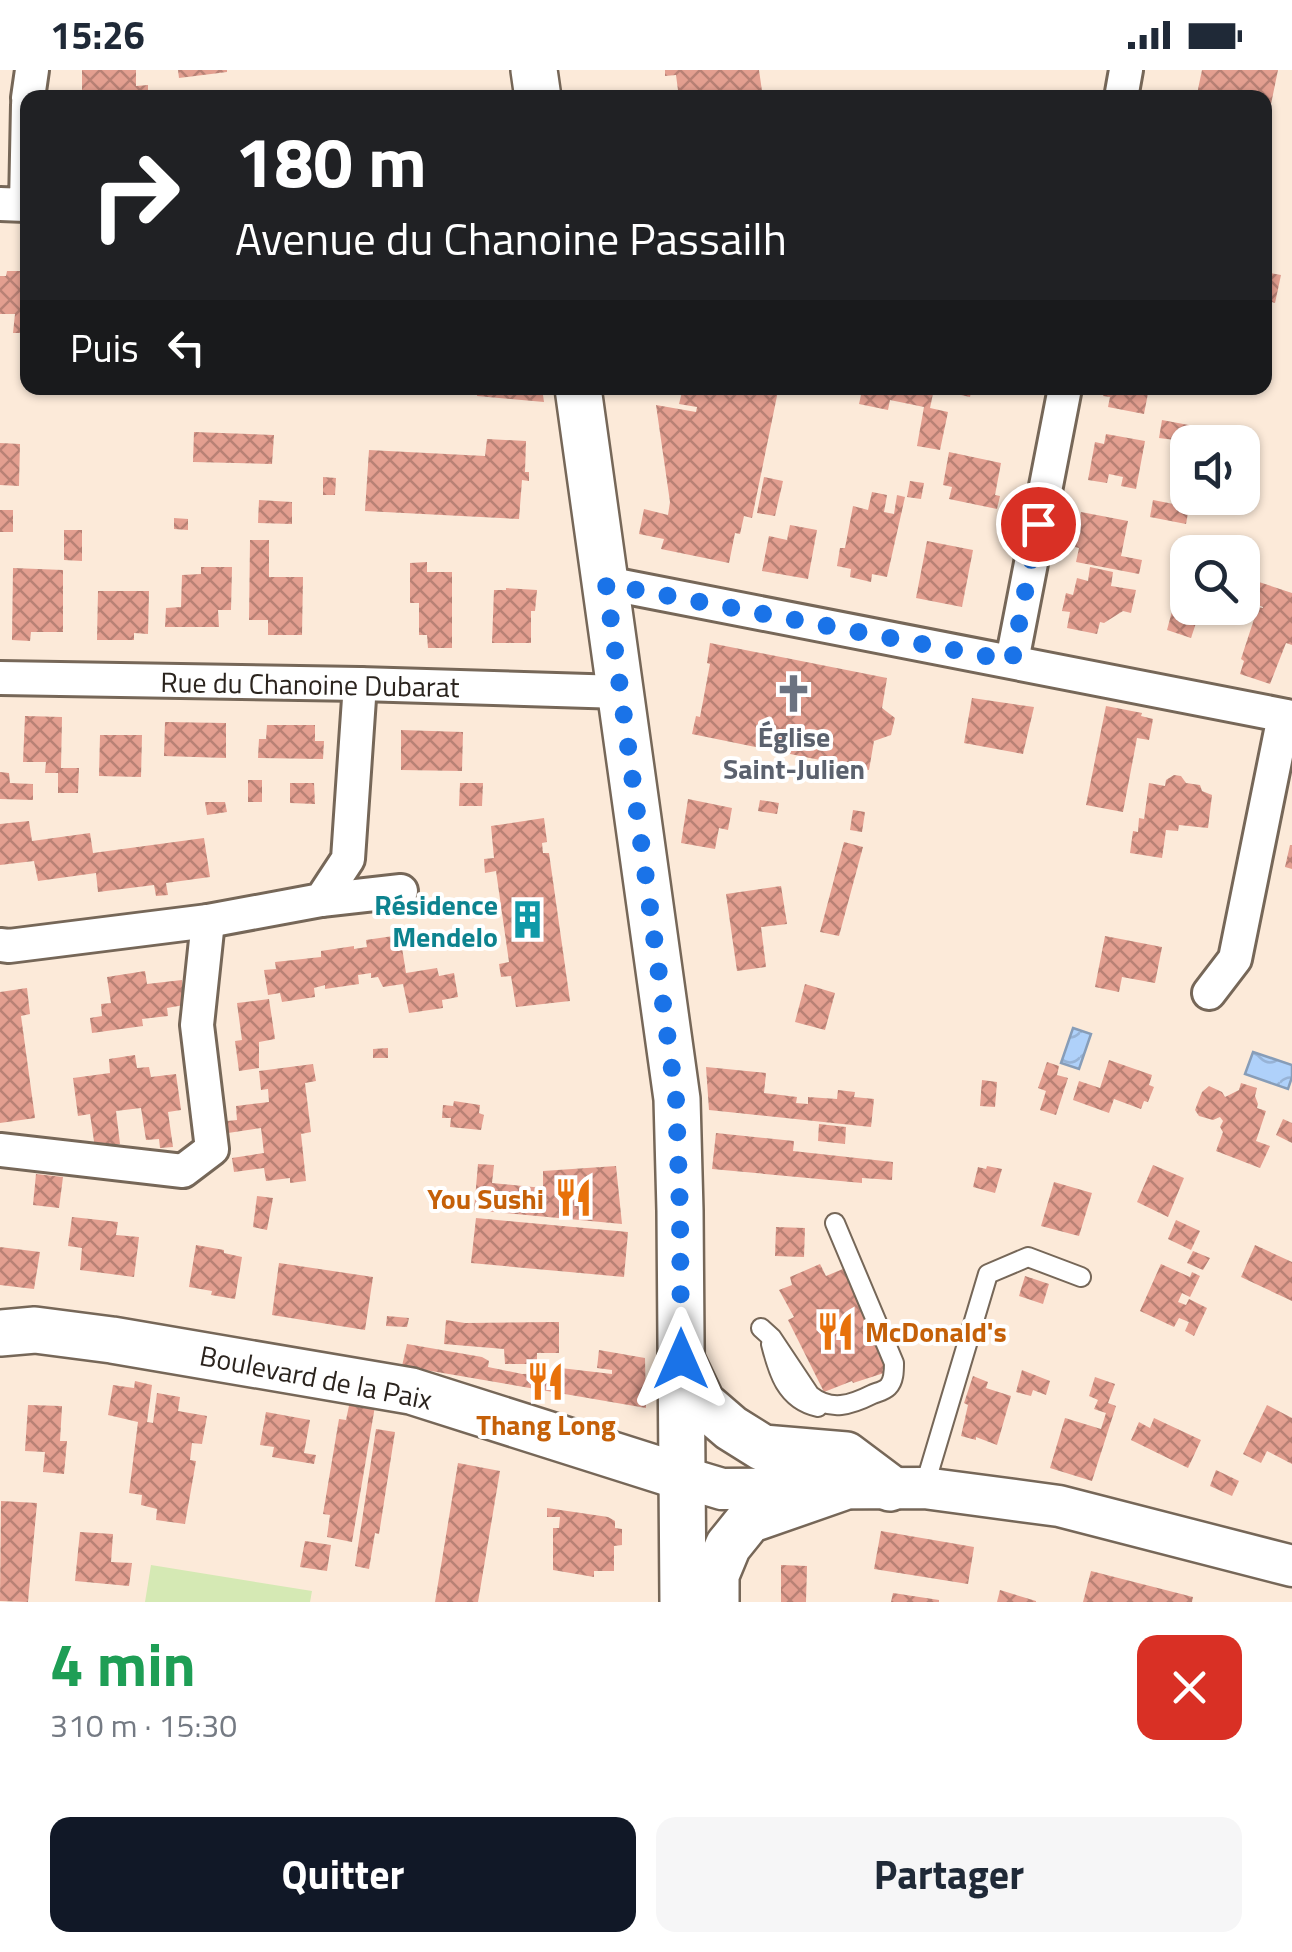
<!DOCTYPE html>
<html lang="fr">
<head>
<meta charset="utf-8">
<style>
  :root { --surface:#fff; --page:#f6f6f7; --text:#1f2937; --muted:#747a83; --accent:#111827 }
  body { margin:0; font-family:"Titillium Web",sans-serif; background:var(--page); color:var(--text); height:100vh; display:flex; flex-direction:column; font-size:38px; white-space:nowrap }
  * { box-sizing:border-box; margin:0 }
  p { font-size:32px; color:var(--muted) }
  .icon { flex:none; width:55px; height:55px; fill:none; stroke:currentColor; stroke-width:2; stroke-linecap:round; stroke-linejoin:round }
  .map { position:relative; height:1532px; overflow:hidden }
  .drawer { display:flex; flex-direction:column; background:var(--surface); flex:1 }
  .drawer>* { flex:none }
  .guide { position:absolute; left:20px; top:20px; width:1252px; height:305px; border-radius:20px; box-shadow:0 2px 8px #0004; background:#202124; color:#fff; overflow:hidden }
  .controls { position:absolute; left:1170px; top:355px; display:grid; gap:20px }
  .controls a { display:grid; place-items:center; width:90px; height:90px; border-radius:20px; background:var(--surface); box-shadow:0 2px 8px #0004; font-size:50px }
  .pin { position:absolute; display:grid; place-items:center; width:85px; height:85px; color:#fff; margin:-42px; border:5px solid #fff; border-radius:50%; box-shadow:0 2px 10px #0007 }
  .me { position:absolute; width:110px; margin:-55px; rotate:0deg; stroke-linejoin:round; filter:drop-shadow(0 0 8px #0008) }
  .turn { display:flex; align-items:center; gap:35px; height:210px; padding:0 50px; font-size:45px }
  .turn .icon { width:130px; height:130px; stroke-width:2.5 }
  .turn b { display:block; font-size:70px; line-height:85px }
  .then { display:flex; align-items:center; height:95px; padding:0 50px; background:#0003; gap:20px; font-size:38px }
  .round { display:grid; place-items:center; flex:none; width:105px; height:105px; border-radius:20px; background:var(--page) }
  .head { display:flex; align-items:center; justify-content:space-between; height:170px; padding:0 50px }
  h1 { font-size:60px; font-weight:700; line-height:75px; color:#1e9e55 }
  .cta { display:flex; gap:20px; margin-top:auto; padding:20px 50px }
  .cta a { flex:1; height:115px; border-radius:20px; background:var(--accent); color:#fff; font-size:40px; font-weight:700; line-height:115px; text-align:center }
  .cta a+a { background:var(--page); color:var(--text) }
  .status { display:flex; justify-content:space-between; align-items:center; height:70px; padding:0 50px; background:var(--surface); direction:ltr }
  .status svg { height:28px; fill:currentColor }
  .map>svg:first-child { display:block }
  .grass { fill:#d5e9b4 }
  .water { fill:url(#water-waves); stroke:#879db8; stroke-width:2.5 }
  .building { fill:url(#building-cross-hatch) }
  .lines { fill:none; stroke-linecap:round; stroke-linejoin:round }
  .service-casing { stroke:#766758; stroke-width:22 }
  .minor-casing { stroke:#766758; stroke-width:38 }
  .tertiary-casing { stroke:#766758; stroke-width:45 }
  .secondary-casing { stroke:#766758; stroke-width:50 }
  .service { stroke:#fff; stroke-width:18 }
  .minor { stroke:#fff; stroke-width:32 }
  .tertiary { stroke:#fff; stroke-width:40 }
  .secondary { stroke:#fff; stroke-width:45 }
  .route { stroke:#1a73e8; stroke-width:18; stroke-dasharray:0 32.4 }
  .labels { text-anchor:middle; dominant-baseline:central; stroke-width:8; stroke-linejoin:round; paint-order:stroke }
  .street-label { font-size:28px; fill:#2b241e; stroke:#fff }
  .worship-label { font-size:28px; font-weight:bold; fill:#5b616d; stroke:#fff }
  .culture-label { font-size:28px; font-weight:bold; fill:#0d838f; stroke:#fff; text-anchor:end }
  .food-label { font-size:28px; font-weight:bold; fill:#c56008; stroke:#fff; text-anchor:end }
</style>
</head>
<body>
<div class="status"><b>15:26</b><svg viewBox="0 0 49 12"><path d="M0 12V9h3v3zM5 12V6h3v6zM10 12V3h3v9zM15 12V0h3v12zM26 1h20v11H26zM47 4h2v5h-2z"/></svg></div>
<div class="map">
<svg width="1292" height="1532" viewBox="0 0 1292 1532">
  <defs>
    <pattern id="water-waves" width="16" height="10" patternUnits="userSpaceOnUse" patternTransform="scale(2.5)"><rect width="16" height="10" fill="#afd1fa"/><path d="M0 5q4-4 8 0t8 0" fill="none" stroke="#97b3d6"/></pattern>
    <pattern id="building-cross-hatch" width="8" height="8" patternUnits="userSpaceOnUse" patternTransform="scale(2.5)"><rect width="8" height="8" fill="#e39f90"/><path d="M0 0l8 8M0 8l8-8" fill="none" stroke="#b88175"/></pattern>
  </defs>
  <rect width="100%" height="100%" fill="#fcead9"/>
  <polygon class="grass" points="151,1495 312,1521 310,1532 145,1532"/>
  <g class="water">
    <polygon points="1073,958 1091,964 1079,999 1061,993"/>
    <polygon points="1253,982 1292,995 1292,1007 1288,1019 1245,1004"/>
  </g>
  <g class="building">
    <polygon points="82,0 136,0 136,16 148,15 148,28 103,28 103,21 82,20"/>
    <polygon points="178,0 227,0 227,2 179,8"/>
    <polygon points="665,0 759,0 763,28 679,28 676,5 665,6"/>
    <polygon points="1202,0 1278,0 1270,39 1265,38 1265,28 1216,28 1197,24"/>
    <polygon points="7,201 23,201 22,207 28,207 28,263 13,263 15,244 0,244 0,206 6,206"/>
    <polygon points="1265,202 1281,205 1275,233 1265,230"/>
    <polygon points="478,318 542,318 544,332 477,326"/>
    <polygon points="683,318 757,318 778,321 752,448 744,446 740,464 735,463 729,493 661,479 664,469 639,464 644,439 668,445 670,432 656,335 696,342 697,337 679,334"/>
    <polygon points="833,318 972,318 970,327 934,319 930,338 948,342 940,380 917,376 924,337 890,330 888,340 859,334 861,325 833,319"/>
    <polygon points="1105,318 1149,318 1144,344 1108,337 1110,327 1103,326"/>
    <polygon points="1162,350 1194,356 1191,372 1159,368"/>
    <polygon points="194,362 274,365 272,394 193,392"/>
    <polygon points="1106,364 1145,371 1136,419 1121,416 1123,407 1109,404 1107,413 1088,410 1095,372 1104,374"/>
    <polygon points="1239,364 1257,368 1251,386 1242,383 1242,372 1236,372"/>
    <polygon points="487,369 526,371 525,402 529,402 529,411 522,410 519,449 365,441 369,380 485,386"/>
    <polygon points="0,373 20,374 19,416 0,415"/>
    <polygon points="949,382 1001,393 995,425 1000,426 997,439 949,429 952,417 943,415"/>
    <polygon points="323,407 336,408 335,425 323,425"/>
    <polygon points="764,407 783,411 775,446 757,443"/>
    <polygon points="910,411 924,413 921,429 907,427"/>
    <polygon points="872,422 887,425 884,442 894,444 897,425 905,427 887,507 872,504 871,512 850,507 851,499 837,496 840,478 845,478 853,436 868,440"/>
    <polygon points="259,430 292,432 292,454 258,453"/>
    <polygon points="1153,430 1189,437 1186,454 1150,447"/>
    <rect x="0" y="440" width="13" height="22"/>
    <polygon points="1081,442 1128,451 1121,486 1142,490 1139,504 1076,492 1079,478 1075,477"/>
    <polygon points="174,448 188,449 188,460 174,459"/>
    <polygon points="790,455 817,460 808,509 762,501 769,466 787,470"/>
    <polygon points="64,460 82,460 82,491 64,490"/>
    <polygon points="250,470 269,470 269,507 303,507 302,565 268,565 268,550 249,550"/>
    <polygon points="927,471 973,480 962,537 916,528"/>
    <polygon points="427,492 427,502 452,502 452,578 428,578 427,565 419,565 419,533 410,533 410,493"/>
    <polygon points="201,497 232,497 231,540 218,540 219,557 165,557 166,538 181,537 182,505 201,504"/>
    <polygon points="1090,497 1113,502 1111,516 1136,520 1131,543 1123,541 1104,553 1100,552 1097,564 1067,558 1070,542 1062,541 1066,523 1073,525 1077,508 1088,511"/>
    <polygon points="13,498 63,500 63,562 31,562 30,571 12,570"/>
    <polygon points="1259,512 1292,523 1292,575 1286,573 1270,614 1240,604 1244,591 1241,589 1258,537 1263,538 1263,537 1253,533"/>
    <polygon points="1179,515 1188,517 1188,538 1201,538 1191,568 1167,560"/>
    <polygon points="506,518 537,520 535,541 531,541 531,573 492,573 494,520 506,520"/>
    <polygon points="98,521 149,521 148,564 134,563 134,570 97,570"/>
    <polygon points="710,573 887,608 882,638 895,648 891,665 874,671 869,700 692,664 696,646 700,647 710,594 707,593"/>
    <polygon points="972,628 1034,637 1023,684 964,673"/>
    <polygon points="1106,636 1142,643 1141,646 1153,649 1149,670 1137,668 1123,742 1086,735"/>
    <polygon points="25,646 62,647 61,698 79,698 78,723 58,723 58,703 45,703 46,692 23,692"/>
    <polygon points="165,652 226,653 226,688 164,686"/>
    <polygon points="267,655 315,655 315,671 324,671 323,689 258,688 259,669 266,669"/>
    <polygon points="401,660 463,662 462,701 401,700"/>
    <polygon points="100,665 142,665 141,707 99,706"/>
    <polygon points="0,702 9,703 10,713 33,714 33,730 0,729"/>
    <polygon points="1174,705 1181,706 1186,713 1200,715 1202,721 1212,725 1208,758 1179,755 1178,761 1166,760 1162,788 1130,783 1133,761 1138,762 1139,748 1144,749 1149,713 1165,716 1166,710"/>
    <rect x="248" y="710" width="14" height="22"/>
    <polygon points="290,713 314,713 315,734 290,733"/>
    <polygon points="460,713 483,713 482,736 459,736"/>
    <polygon points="688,729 732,738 728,760 719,758 715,779 681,773"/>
    <polygon points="760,730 779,733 777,744 758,741"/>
    <polygon points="205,732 225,732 227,742 207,745"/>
    <polygon points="853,740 865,742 862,762 850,760"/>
    <polygon points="544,748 547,772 542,773 543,783 549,783 570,931 516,937 511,906 501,907 499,894 509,892 496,801 485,803 484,789 494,788 491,756"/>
    <polygon points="29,751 32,771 90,763 93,783 204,768 210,807 166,813 168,825 156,826 154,815 98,822 96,803 38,811 34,791 0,795 0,754"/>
    <polygon points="844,772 863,777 839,866 820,862"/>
    <polygon points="1290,775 1292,775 1292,799 1285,797"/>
    <polygon points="781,816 787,854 761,857 766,897 737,901 726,824"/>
    <polygon points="400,865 406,903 437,898 439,906 454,903 458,927 442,930 443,938 409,943 403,914 383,917 378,907 371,908 371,903 358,905 359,914 325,919 325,915 314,918 315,927 282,932 280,923 268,925 264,900 276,899 275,892 321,887 321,881 354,876 354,879 367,877 366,870"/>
    <polygon points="1105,866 1162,877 1155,913 1122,907 1119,922 1095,917"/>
    <polygon points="145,901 147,914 182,910 184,935 167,938 168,946 142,949 143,956 92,963 90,948 102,946 101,934 111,933 107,907"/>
    <polygon points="805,914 835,923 825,960 795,952"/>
    <polygon points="27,918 30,944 21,946 35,1048 0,1053 0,922"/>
    <polygon points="269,929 275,969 259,972 259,998 239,1001 235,971 242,970 237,933"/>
    <polygon points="388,978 388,988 373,988 373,979"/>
    <polygon points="135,985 137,998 149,997 151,1007 176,1004 181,1040 168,1042 173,1077 160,1078 159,1069 146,1070 141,1038 116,1041 120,1074 95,1078 90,1044 78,1046 73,1008 110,1003 109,989"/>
    <polygon points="1109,990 1152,1005 1149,1015 1154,1017 1148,1032 1144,1031 1141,1039 1114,1029 1109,1043 1073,1030 1079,1011 1100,1018"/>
    <polygon points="1047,992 1059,996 1057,1005 1068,1008 1056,1045 1040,1040 1046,1021 1038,1018"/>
    <polygon points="313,994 316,1011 305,1013 311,1062 301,1064 306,1111 290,1113 290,1108 266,1111 264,1098 234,1102 232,1088 264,1083 261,1058 228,1063 227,1051 237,1050 236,1036 269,1032 268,1019 261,1020 259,1001"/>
    <polygon points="706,997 766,1003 764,1023 797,1027 796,1033 808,1034 808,1027 837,1029 838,1020 855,1022 854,1027 874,1029 871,1057 709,1040"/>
    <polygon points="982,1010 997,1012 995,1037 980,1036"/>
    <polygon points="1241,1013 1257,1018 1255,1026 1258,1034 1257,1038 1266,1041 1256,1071 1270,1076 1260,1098 1216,1081 1223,1062 1220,1057 1223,1051 1220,1047 1213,1050 1199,1046 1195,1040 1202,1022 1209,1016 1222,1022 1225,1027 1239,1020"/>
    <polygon points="454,1031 480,1035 479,1043 484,1045 481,1060 450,1057 451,1048 442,1048 443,1035 453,1036"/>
    <polygon points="1283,1049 1292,1053 1292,1073 1276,1065"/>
    <polygon points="819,1054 846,1057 845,1074 818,1071"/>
    <polygon points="716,1063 794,1071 793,1081 893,1092 892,1110 862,1108 862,1113 712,1099"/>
    <polygon points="478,1094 494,1095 492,1113 543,1118 543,1101 616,1096 622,1154 474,1140"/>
    <polygon points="1153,1095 1184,1108 1168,1147 1137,1132"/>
    <polygon points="987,1096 1002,1099 995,1123 973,1117 978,1097 986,1099"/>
    <polygon points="36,1104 63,1107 59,1138 33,1135"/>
    <polygon points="1054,1112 1092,1123 1079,1166 1041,1156"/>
    <polygon points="257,1126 273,1128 267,1160 253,1157"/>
    <polygon points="72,1147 118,1152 116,1165 139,1167 134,1207 80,1200 82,1178 68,1176"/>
    <polygon points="476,1148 628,1162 624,1207 471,1193"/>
    <polygon points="1176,1150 1200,1161 1191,1180 1168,1169"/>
    <polygon points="776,1157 805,1158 804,1187 775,1186"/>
    <polygon points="196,1175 224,1180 224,1183 242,1187 235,1229 211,1225 212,1221 189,1217"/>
    <polygon points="1255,1175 1292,1192 1292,1231 1241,1207"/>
    <polygon points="0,1177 40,1182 34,1219 0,1215"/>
    <polygon points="1193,1181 1210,1188 1203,1200 1187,1193"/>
    <polygon points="279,1193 373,1207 365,1260 272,1245"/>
    <polygon points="820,1194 826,1206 843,1199 855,1225 869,1219 894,1291 884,1295 884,1303 853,1313 852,1311 824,1322 788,1250 794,1247 779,1220 792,1215 790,1207"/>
    <polygon points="1161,1194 1190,1207 1192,1202 1200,1206 1190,1227 1182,1223 1178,1232 1186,1235 1189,1229 1207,1238 1194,1266 1185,1261 1189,1252 1179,1248 1174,1257 1140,1241"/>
    <polygon points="1025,1206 1049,1214 1043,1234 1019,1226"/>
    <polygon points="387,1246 409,1248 407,1257 386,1256"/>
    <polygon points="446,1250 465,1253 559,1252 559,1283 537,1283 537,1294 505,1294 504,1279 444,1274"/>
    <polygon points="407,1274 482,1287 489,1291 488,1297 522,1304 552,1303 552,1297 612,1304 612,1300 597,1298 599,1280 645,1288 646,1338 402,1296"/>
    <polygon points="1022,1300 1050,1311 1046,1325 1033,1320 1031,1326 1016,1322"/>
    <polygon points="973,1306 988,1312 986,1318 1011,1326 997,1375 976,1367 976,1370 961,1366 968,1335 964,1333"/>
    <polygon points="1095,1307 1115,1314 1108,1333 1116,1336 1092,1411 1050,1398 1065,1348 1101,1359 1106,1343 1094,1339 1098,1330 1089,1326"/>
    <polygon points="135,1311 152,1315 147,1352 153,1353 157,1323 180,1327 178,1341 207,1346 202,1374 192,1373 190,1390 196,1391 185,1454 156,1450 157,1439 141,1435 142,1425 129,1423 138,1352 108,1345 113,1315 134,1318"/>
    <polygon points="350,1331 375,1336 352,1472 327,1467 330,1445 323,1444 339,1349 346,1350"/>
    <polygon points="28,1335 62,1336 60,1371 67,1371 64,1404 43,1402 45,1382 25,1381"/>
    <polygon points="1267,1335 1292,1348 1292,1394 1267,1381 1261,1393 1243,1384"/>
    <polygon points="266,1342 310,1350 304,1383 316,1385 314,1394 272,1387 274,1377 260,1375"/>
    <polygon points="1154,1348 1201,1370 1188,1398 1131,1370 1139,1352 1150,1358"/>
    <polygon points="376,1359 395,1362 379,1464 375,1463 369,1499 355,1496"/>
    <polygon points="458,1393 500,1401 478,1532 435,1532"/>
    <polygon points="1216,1400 1239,1411 1232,1426 1210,1416"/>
    <polygon points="1,1431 37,1433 28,1532 0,1531"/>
    <polygon points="547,1438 608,1447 615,1451 615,1458 622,1459 622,1475 614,1476 614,1501 594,1501 594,1507 553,1500 553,1458 559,1458 560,1447 547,1447"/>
    <polygon points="881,1461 974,1477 968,1514 874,1499"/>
    <polygon points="80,1462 113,1464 111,1492 132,1493 129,1516 75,1511"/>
    <polygon points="305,1471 331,1475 327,1501 300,1497"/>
    <polygon points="781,1495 807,1496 806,1532 781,1532"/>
    <polygon points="1091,1501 1193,1527 1192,1532 1083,1532"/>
    <polygon points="1000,1520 1036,1531 1036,1532 997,1532"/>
    <polygon points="893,1523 939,1530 939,1532 891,1532"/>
  </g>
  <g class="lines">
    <defs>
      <g id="service">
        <path d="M 761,1258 L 772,1268 L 810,1325 C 831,1342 851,1335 873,1324 C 878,1322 884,1321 888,1317 C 894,1311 894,1301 894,1293 L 835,1153"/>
        <path d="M 771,1274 C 778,1302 786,1330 818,1337"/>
        <polyline points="924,1418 988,1204 1028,1187 1081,1207"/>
      </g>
      <g id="minor">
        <polyline points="28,28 32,0"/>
        <polyline points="1121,28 1126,0"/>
        <polyline points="0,134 26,135 28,35"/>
        <polyline points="606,513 1292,647"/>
        <polyline points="1012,591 1065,318"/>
        <polyline points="0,608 360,614 621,622"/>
        <polyline points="321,830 401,821"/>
        <polyline points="0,875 9,876 208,851 321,830 348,789 360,614"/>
        <polyline points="1209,923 1235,889 1284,646"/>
        <polyline points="0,1080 183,1101 212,1079 197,955 208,851"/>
      </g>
      <polyline id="tertiary" points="682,1407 722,1419 924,1418 1059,1436 1292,1496"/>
      <g id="secondary">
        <polyline points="534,0 538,28"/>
        <polyline points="578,318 677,1029 680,1141 683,1532"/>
        <polyline points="0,1263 35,1260 112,1270 411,1321 682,1407"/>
        <polyline points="681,1289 702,1333 731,1358 763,1378 846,1385 890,1418"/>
        <polyline points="716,1532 716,1505 728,1476 749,1450 841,1418"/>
      </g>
    </defs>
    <use href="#service" class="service-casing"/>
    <use href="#minor" class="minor-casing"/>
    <use href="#tertiary" class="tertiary-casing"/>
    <use href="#secondary" class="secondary-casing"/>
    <use href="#service" class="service"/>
    <use href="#minor" class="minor"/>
    <use href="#tertiary" class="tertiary"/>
    <use href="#secondary" class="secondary"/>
  </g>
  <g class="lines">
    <polyline class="route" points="681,1289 680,1141 676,1029 606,514 1012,591 1038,454"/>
  </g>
  <defs>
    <symbol id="church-bare" viewBox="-9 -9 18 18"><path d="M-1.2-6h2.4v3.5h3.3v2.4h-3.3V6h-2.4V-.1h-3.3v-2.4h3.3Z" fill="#6b7280" stroke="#fff" stroke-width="2.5" paint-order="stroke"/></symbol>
    <symbol id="building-bare" viewBox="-9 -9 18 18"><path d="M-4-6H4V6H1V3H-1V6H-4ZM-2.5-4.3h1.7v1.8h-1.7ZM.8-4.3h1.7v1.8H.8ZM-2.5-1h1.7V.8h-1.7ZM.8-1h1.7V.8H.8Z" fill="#0f9aa8" stroke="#fff" stroke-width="2.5" paint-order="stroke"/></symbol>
    <symbol id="restaurant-bare" viewBox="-9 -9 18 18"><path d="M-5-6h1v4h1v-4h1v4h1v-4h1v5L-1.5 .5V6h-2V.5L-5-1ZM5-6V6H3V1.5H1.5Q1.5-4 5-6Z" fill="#e8710a" stroke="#fff" stroke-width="2.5" paint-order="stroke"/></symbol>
  </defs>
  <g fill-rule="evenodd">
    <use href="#church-bare" x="766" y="596" width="55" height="55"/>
    <use href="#building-bare" x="500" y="822" width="55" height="55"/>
    <use href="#restaurant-bare" x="546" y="1100" width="55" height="55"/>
    <use href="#restaurant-bare" x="808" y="1234" width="55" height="55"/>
    <use href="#restaurant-bare" x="518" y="1284" width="55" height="55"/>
  </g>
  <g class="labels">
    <g class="street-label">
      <text transform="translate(310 614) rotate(1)">Rue du Chanoine Dubarat</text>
      <text transform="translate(316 1307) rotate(11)">Boulevard de la Paix</text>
    </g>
    <g class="worship-label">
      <text x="794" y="666">Église<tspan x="794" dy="32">Saint-Julien</tspan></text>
    </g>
    <g class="culture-label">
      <text x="498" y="834">Résidence<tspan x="498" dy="32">Mendelo</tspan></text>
    </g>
    <g class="food-label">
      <text x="544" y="1128">You Sushi</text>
      <text x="865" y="1261" text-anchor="start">McDonald's</text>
      <text x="546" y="1354" text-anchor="middle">Thang Long</text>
    </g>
  </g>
</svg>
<div class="controls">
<a><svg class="icon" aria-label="sound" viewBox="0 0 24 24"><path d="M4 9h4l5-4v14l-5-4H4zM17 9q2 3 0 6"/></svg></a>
<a><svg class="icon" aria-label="search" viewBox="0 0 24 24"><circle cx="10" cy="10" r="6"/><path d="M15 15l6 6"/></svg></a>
</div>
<div class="pin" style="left:1038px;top:454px;background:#d93025"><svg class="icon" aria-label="arrive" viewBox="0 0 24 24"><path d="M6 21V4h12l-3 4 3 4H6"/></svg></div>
<svg class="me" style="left:681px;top:1289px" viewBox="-20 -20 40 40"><path d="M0-17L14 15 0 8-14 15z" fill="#1a73e8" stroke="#fff" stroke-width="4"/></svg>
<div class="guide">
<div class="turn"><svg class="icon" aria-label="right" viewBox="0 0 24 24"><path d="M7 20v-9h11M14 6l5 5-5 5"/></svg><div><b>180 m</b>Avenue du Chanoine Passailh</div></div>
<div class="then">Puis<svg class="icon" aria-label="left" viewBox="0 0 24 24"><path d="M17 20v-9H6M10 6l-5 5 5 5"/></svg></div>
</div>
</div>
<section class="drawer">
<div class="head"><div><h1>4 min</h1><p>310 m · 15:30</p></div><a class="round" style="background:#d93025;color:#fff"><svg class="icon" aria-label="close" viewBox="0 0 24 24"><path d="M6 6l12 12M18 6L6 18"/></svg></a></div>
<div class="cta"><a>Quitter</a><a>Partager</a></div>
</section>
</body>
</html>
